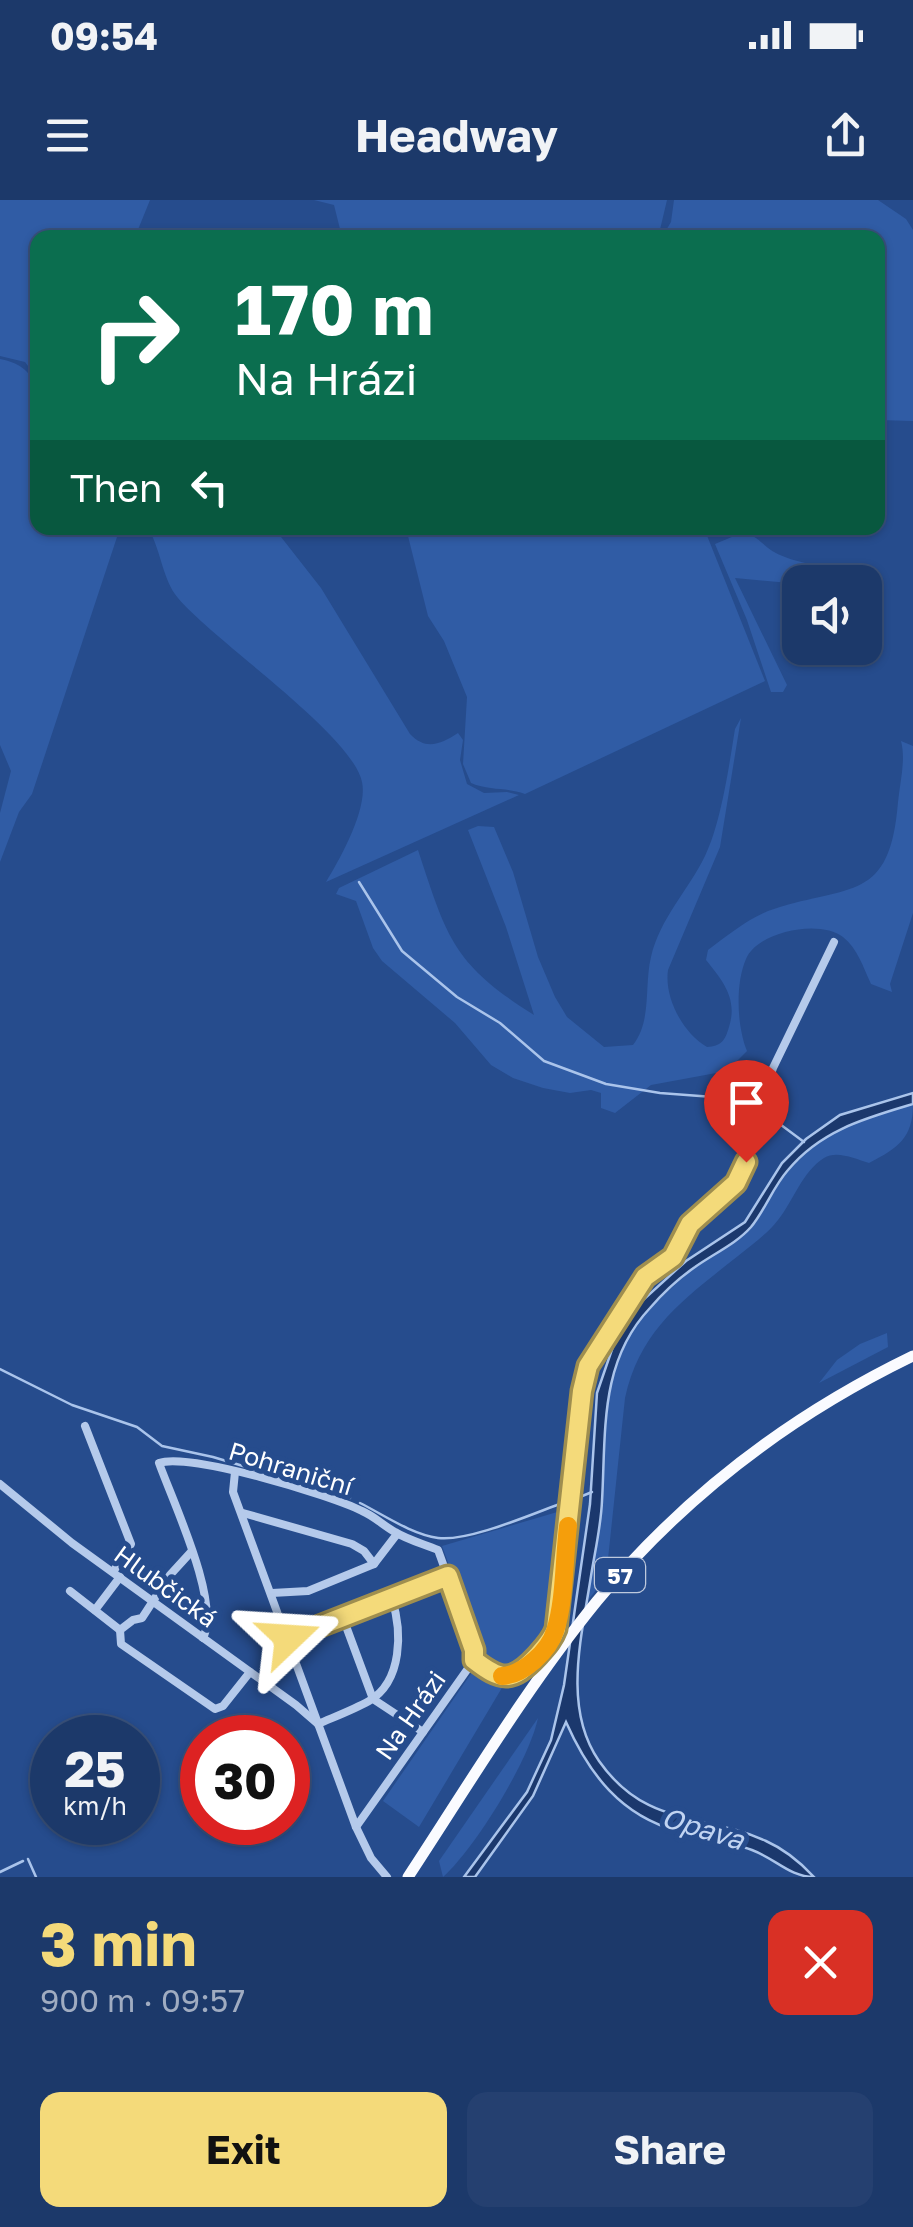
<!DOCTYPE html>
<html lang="en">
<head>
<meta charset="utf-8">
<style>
  :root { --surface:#1c396a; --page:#254070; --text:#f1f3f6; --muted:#a0acc1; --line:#3a537e; --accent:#f4da7a }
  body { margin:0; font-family:"Golos Text",sans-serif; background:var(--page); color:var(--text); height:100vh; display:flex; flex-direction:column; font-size:38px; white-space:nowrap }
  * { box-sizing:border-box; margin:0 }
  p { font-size:32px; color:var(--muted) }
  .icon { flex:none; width:55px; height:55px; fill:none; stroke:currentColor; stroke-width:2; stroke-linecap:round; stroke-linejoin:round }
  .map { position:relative; height:1677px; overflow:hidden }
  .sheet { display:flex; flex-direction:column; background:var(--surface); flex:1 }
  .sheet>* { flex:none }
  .guide { position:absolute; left:30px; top:30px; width:855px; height:305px; border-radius:20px; box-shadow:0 2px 8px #0004,0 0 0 2px var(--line); background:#0b6e4f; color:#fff; overflow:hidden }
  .tools { position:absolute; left:782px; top:365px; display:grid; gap:20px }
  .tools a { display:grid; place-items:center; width:100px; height:100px; border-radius:20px; background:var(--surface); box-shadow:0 2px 8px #0004,0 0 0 2px var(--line); font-size:50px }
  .speed { position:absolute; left:30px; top:1515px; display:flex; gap:20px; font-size:50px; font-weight:700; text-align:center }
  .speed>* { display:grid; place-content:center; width:130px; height:130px; border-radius:50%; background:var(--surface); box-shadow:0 2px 8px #0004,0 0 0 2px var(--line); line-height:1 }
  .speed small { font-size:25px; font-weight:400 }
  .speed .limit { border:15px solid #d22; background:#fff; color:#111 }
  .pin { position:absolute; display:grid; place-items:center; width:85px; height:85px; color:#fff; margin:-102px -42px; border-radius:50% 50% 50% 0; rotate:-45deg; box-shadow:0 0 10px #0007 }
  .pin .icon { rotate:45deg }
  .me { position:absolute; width:110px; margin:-55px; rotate:70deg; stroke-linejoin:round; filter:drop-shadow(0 0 8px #0008) }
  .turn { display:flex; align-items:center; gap:35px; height:210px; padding:0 40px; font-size:45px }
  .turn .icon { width:130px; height:130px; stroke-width:2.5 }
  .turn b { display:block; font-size:70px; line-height:85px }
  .then { display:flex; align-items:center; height:95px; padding:0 40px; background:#0003; gap:20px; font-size:38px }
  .round { display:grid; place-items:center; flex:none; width:105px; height:105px; border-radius:20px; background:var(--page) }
  .headline { display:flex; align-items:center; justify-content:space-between; height:170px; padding:0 40px }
  h1 { font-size:60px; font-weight:700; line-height:75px; color:var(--accent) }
  .button { display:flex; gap:20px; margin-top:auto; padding:20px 40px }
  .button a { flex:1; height:115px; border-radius:20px; background:var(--accent); color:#111; font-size:40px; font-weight:700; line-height:115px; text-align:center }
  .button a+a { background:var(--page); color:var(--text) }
  .status { display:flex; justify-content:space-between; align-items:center; height:70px; padding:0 50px; background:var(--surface); direction:ltr }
  .status svg { height:28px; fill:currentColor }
  header { display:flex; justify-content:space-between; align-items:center; height:130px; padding:0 40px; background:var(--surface); font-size:45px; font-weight:700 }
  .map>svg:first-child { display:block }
  .green { fill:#305ca5 }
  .water { fill:#1b386d; stroke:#aac4eb; stroke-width:2.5 }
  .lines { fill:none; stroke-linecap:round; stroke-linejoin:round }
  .stream { stroke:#aac4eb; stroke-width:2.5 }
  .street { stroke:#b5caeb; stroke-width:8 }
  .primary { stroke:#fafbff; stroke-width:11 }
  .route-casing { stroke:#9f8e4f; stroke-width:25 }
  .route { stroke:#f4da7a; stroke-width:18 }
  .slow { stroke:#f59e0b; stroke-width:18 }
  .labels { text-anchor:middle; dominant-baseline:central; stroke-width:10; stroke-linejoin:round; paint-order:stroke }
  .shield { fill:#264c8d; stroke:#bec9dd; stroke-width:2.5 }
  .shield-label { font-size:22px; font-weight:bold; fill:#fff }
  .street-label { font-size:25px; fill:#fff; stroke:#264c8d }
  .water-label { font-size:28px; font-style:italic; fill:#c1d4f2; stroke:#264c8d }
</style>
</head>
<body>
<div class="status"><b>09:54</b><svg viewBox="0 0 49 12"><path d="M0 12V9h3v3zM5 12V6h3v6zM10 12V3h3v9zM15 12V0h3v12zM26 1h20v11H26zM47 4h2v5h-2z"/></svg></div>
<header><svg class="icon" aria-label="menu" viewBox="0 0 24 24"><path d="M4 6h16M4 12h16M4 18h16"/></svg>Headway<svg class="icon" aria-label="share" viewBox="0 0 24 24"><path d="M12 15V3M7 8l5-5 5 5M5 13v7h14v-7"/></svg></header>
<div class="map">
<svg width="913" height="1677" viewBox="0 0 913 1677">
  <rect width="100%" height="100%" fill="#264c8d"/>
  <g class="green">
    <polygon points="0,0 150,0 135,37 38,38 37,178 25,162 0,156"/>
    <polygon points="314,0 667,0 658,38 342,37 334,5"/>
    <polygon points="674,0 878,0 906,19 913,30 913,221 878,220 878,38 662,37 671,22"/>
    <path d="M 0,159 C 19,163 27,169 37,185 L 38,328 L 108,328 L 107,332 L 117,337 L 32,594 L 19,612 L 0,662 L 0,613 L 11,571 L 0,545 Z"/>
    <path d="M 148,328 L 274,328 L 321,388 L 410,534 C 426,551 441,544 458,533 L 463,540 L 460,560 L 467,584 L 484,593 L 507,592 L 519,595 L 326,682 C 340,659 368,609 362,582 C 352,534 215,442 178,398 C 162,379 161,349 148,328 Z"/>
    <path d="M 406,328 L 704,328 L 765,481 L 525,594 C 506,587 490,591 471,583 L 463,564 L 467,497 L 444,441 L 428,416 Z"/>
    <path d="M 739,334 C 755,334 757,339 768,348 C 779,357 802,363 816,365 L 809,373 L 811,382 L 800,384 L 735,378 L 787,485 L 783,492 L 771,492 L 747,420 L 715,344 Z"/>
    <path d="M 741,518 L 720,647 L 668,770 C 664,798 683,833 707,847 C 721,846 725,841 729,827 C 738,799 723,781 706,760 L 708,750 C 727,736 751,716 774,709 C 850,684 890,703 898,602 C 900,582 906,560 901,541 L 913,546 L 913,713 L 890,784 L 892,792 L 871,784 C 863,767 858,749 843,737 C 820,719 758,731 746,759 C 735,784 737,827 747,851 L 727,871 L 651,885 L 615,913 L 601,908 L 601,893 L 591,890 L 570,893 L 543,888 L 513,878 L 491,865 L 455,823 L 382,761 L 373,748 L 356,701 L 336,694 L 339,688 L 418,650 C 447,738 453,764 534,815 L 506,727 L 468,630 L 478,626 L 494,627 L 513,672 L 538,757 L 555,797 L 567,817 L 604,847 L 633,845 C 652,821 644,786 651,757 C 660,718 688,691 705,656 C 721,623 729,566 735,529 Z"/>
    <path d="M 913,904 C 913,938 898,948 869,963 C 855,959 837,950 824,958 C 802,972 794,1000 778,1020 C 767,1034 752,1045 738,1056 C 685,1098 640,1129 625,1198 L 606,1378 L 588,1400 L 602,1305 L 607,1195 L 628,1134 L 651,1107 L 692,1069 L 750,1028 L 788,970 L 812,948 L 844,925 Z"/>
    <polygon points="887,1133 888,1147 819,1183 837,1160 860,1144"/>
    <polygon points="564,1310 554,1426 519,1467 485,1463 442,1346"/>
    <polygon points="475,1468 494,1479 506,1481 419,1627 383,1601"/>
    <path d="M 538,1518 C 529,1561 475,1648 443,1677 L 439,1661 Z"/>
  </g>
  <path class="water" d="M 913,893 L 913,904 C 866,918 821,930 788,970 C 773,987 765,1010 751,1027 C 736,1044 713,1054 695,1067 C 679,1078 663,1093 650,1108 C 599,1162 606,1232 602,1301 C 601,1326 595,1351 591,1376 C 582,1435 562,1508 599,1561 C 646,1628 702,1612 766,1641 C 784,1649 801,1663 814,1677 C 790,1677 776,1659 752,1650 C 728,1641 703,1638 678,1631 C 621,1616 589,1574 566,1522 L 533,1596 L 475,1677 L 464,1677 L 527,1592 L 551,1540 L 564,1485 L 590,1304 L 597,1193 L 619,1129 L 643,1100 L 686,1061 L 745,1022 L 782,963 L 806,939 L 840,915 Z"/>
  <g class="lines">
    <g class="stream">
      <polyline points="359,682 402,751 457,797 500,823 544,861 606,884 660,893 713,897 757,910"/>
      <polyline points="765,913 804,942"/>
      <polyline points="0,1169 72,1205 137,1227 162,1246 213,1257 350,1298"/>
      <polyline points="575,1299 592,1292"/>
      <path d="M 360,1303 C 384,1315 411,1334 438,1338 C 469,1342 534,1313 565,1302"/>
      <polyline points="28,1659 36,1677"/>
      <polyline points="0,1672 23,1661"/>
    </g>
    <g class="street">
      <polyline points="85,1226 131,1344 113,1372"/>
      <polyline points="235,1272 233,1292 356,1627 371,1658 387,1677"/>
      <polyline points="0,1284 72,1343 296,1505 318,1524"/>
      <polyline points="243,1313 352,1344 364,1351 374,1364"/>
      <polyline points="191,1352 170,1375 142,1418 133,1420 120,1430 121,1444 215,1509 223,1506 250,1472"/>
      <polyline points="70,1391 120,1430"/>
      <polyline points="272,1393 308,1391 374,1364 397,1334"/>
      <polyline points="95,1410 120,1377"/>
      <polyline points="343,1418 373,1499 423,1532"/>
      <path d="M 203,1438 C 221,1403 173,1302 159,1263 C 188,1252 331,1295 362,1311 C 374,1316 384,1326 395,1332 C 408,1340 424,1344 438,1350 L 474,1450 L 474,1460 L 356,1627"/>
      <polyline points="289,1438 448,1376"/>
      <polyline points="474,1460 495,1475 514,1475 525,1469 555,1433 583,1191 588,1167 645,1077 673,1057 689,1024 735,983 759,931 761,905 773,868 834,742"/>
      <path d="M 318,1524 C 334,1517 353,1510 369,1501 C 403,1481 402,1431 392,1399"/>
    </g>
    <path class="primary" d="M 408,1677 C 469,1584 527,1487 597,1401 C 684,1296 791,1215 913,1156"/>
  </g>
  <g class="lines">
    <defs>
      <path id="route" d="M 289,1438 L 448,1376 L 474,1450 L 474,1460 C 501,1481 512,1483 537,1456 C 545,1447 552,1440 556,1429 L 582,1191 L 588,1166 L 645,1077 L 673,1057 L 690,1024 L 736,983 L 746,962"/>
    </defs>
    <use href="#route" class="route-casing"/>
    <use href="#route" class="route"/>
    <path class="slow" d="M 502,1476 C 523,1475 549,1451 555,1431 C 565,1402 564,1358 568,1326"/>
  </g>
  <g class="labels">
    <rect class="shield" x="595" y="1358" width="50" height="34" rx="8"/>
    <g class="shield-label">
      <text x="620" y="1375">57</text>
    </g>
    <g class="street-label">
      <text transform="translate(291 1268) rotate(17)">Pohraniční</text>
      <text transform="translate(166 1386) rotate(36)">Hlubčická</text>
      <text transform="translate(410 1515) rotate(-55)">Na Hrázi</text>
    </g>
    <g class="water-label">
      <text transform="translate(703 1628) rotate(17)">Opava</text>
    </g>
  </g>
</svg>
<div class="tools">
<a><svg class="icon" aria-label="sound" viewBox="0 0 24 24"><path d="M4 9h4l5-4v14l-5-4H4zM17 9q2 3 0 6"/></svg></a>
</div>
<div class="speed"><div>25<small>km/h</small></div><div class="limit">30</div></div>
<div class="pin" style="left:746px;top:962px;background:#d93025"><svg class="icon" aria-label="arrive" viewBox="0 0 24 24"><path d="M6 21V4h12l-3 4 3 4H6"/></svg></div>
<svg class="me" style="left:289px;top:1438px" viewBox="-20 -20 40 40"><path d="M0-17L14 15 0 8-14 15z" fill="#f4da7a" stroke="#fff" stroke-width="4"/></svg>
<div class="guide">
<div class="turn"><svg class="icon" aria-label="right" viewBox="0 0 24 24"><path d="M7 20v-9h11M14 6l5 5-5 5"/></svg><div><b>170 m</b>Na Hrázi</div></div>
<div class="then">Then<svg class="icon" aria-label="left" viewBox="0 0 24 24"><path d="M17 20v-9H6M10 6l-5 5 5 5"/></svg></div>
</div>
</div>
<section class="sheet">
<div class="headline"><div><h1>3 min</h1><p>900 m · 09:57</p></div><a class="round" style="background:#d93025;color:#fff"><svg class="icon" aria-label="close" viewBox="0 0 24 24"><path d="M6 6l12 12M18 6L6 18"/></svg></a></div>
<div class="button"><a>Exit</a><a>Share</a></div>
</section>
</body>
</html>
